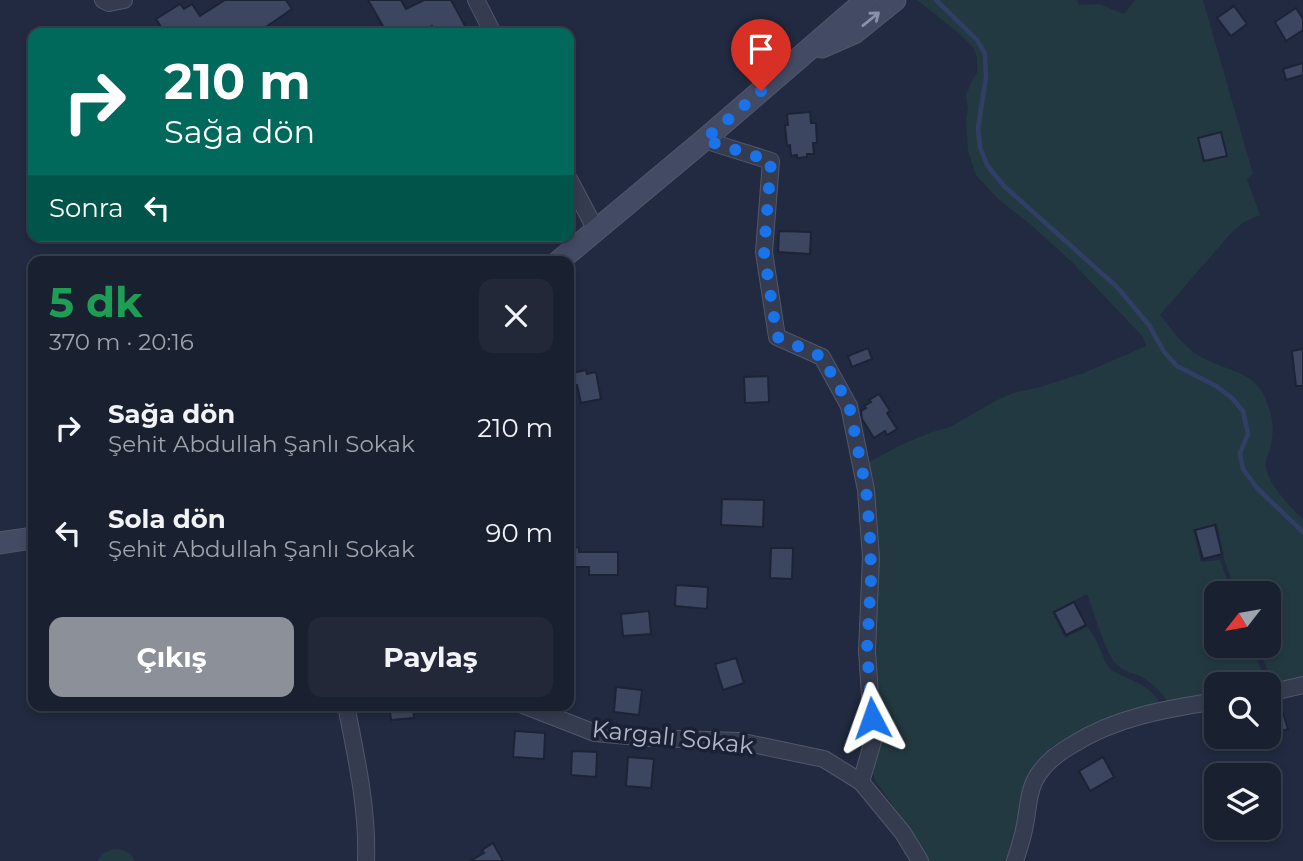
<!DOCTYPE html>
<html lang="tr">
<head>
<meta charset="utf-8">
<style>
  :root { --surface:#192030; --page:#222838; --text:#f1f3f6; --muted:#9fa3ab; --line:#373e4c; --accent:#8c9099 }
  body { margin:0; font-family:Montserrat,sans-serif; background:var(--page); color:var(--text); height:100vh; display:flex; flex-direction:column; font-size:26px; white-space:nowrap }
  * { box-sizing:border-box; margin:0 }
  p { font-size:23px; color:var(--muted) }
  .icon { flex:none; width:38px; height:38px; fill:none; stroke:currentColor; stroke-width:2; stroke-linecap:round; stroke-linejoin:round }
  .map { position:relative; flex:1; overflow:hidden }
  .details { position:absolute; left:28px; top:256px; width:546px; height:455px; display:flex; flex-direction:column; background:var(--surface); border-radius:14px; box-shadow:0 4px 10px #0003,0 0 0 2px var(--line) }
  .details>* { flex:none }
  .top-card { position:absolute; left:28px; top:28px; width:546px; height:214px; border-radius:14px; box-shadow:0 4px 10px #0003,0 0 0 2px var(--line); background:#00695c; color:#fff; overflow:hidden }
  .needle { width:46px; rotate:239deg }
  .buttons { position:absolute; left:1204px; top:581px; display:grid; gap:14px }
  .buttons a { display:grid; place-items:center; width:77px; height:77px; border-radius:14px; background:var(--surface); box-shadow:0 4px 10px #0003,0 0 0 2px var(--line); font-size:35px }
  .pin { position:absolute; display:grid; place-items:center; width:60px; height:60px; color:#fff; margin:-72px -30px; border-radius:50% 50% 50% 0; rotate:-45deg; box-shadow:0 0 7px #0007 }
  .pin .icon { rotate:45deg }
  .me { position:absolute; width:77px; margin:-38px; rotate:356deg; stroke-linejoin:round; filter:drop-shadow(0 0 5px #0008) }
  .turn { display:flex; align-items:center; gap:24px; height:147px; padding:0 21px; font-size:32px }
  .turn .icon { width:91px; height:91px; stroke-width:2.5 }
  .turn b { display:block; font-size:49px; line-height:60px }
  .then { display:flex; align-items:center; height:66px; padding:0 21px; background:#0003; gap:14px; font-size:26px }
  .round { display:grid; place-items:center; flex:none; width:74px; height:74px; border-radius:14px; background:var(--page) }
  .headline { display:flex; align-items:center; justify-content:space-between; height:119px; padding:0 21px }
  h1 { font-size:42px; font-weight:700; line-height:52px; color:#1e9e55 }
  .primary-button { display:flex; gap:14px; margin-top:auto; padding:14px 21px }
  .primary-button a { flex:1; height:80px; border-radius:14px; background:var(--accent); color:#fff; font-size:28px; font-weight:700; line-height:80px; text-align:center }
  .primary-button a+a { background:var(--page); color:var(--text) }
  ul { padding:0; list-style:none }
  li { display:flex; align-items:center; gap:21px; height:105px; padding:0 21px }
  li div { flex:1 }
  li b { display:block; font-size:26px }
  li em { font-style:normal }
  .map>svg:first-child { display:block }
  .green { fill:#233941 }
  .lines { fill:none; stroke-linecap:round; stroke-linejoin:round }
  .stream { stroke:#313f67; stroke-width:4.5 }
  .building { fill:#3d4660; stroke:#1d2337; stroke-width:2 }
  .street-casing { stroke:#51576b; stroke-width:18 }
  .secondary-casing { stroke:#51576b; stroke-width:23 }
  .street { stroke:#363c50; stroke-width:16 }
  .secondary { stroke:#434a63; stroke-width:21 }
  .oneway { stroke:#8b91a7 }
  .route { stroke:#1a73e8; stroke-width:12; stroke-dasharray:0 21.6 }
  .labels { text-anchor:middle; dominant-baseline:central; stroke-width:7; stroke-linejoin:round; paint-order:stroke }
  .street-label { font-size:24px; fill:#b2b7cb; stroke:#1b2135 }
</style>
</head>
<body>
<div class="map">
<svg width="1303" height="861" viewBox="0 0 1303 861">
  <rect width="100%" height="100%" fill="#212a40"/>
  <g class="green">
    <path d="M 917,0 L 1077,0 L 1079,5 L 1099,4 L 1124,14 L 1135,0 L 1203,0 L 1253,174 L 1247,179 L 1260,215 L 1244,222 L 1231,233 L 1160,315 C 1172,330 1184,347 1201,357 C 1222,369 1247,370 1261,390 C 1264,394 1266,400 1268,405 C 1274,421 1274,435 1269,452 C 1268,455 1266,458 1266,462 C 1263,479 1291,508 1303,519 L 1303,677 L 1277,684 L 1268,672 L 1258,646 L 1269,646 L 1269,593 L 1236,593 L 1224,559 L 1217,523 L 1193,530 L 1201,562 L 1220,560 L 1232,593 L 1216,593 L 1216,646 L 1253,646 L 1266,684 L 1216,684 L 1216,695 L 1167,702 C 1161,690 1148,679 1135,674 C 1128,672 1122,669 1116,664 C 1105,653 1094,611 1087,594 L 1052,612 L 1065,638 L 1087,627 L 1095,638 L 1106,663 L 1110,669 C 1127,680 1146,682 1158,700 L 1158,703 L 1132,709 L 1102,721 L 1053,746 L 1041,758 L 1028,779 L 1018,834 L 1009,861 L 929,861 L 916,838 L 874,779 L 873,769 L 879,751 L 882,736 L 874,685 L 867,463 L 903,444 L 932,432 L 950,427 L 997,400 L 1013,393 L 1040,387 L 1084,373 L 1146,346 L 1143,337 L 1073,263 L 1030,224 L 998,199 L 976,175 L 968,151 L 966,119 L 968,109 L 966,96 L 971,82 L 977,73 L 977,58 L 974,48 L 960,34 Z"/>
    <path d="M 113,849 C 123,849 131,852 135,861 L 98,861 L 102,854 Z"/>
  </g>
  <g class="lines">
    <polyline class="stream" points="936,0 977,40 985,54 986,77 978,129 980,147 987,165 1004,186 1117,287 1149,325 1164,352 1177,366 1216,386 1232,398 1243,411 1248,434 1240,453 1243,469 1257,488 1303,532"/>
  </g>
  <g class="building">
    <polygon points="225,0 286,0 292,9 257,33 165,33 156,19 180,4 184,9 192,4 200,16"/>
    <polygon points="368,0 401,0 406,9 424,0 451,0 469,33 437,33 432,26 419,33 387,33"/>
    <polygon points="1234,6 1247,24 1231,36 1217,18"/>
    <polygon points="1296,8 1303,19 1303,30 1286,41 1275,22"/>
    <polygon points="1303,63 1303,75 1286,80 1283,69"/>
    <polygon points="810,112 811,123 816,123 817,143 813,143 814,154 807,154 807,157 797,158 797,155 791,156 790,145 787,146 785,125 788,125 787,114"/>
    <polygon points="1221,132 1227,156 1204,161 1198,138"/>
    <polygon points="779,231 811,232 810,254 778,252"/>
    <polygon points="868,348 872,359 852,367 848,356"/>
    <polygon points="1303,349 1303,386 1296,386 1292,351"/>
    <polygon points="586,370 587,374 596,372 601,399 581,403 577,385 575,386 572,373"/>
    <polygon points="768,376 769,402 745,403 744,377"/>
    <polygon points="879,394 890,411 887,413 897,429 887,435 885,431 874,438 862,419 861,411 866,408 864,406 871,402 869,400"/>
    <polygon points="722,499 764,500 763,527 721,525"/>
    <polygon points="1215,525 1222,554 1203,559 1195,530"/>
    <polygon points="579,547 579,552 618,552 618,575 589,575 589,567 569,567 569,549"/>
    <polygon points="771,548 793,548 792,579 770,578"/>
    <polygon points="676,585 708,587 707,609 675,606"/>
    <polygon points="1074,602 1086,625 1066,635 1054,612"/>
    <polygon points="649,611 651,634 623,636 621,614"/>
    <polygon points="736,658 744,683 723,690 715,664"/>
    <polygon points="616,687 642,690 639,715 614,712"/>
    <polygon points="389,705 413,705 414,718 391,720"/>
    <polygon points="1282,710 1288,729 1269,735 1269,714"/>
    <polygon points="515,731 545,733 544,759 513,757"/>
    <polygon points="572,751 597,752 596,777 571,775"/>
    <polygon points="628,757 654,759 651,788 626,786"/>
    <polygon points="1103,757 1114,777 1090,791 1079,771"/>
    <polygon points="493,843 503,861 470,861 484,853 482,850"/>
  </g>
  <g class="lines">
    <defs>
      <g id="street">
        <polyline points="103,0 109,3 124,0"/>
        <polyline points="476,0 493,33"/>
        <polyline points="704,140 771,161 764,252 777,337 822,357 849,406 866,490 871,557 867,651 873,741 861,782 903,833 920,861"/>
        <polyline points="569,179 596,230"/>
        <polyline points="1269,693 1303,685"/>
        <path d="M 346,705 C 356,756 368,809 366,861"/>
        <polyline points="523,705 595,733 649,738 738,741 824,759 861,782"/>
        <path d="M 1015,861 C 1019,849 1023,837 1025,825 C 1028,810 1028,795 1034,782 C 1042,765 1056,754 1072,745 C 1116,717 1166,709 1216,701"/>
      </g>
      <g id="secondary">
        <polyline points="822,47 854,33 895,0"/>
        <polyline points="559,261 704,140 866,0"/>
        <polyline points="0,543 33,538"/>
      </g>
    </defs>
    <use href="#street" class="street-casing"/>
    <use href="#secondary" class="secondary-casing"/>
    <use href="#street" class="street"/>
    <use href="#secondary" class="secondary"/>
  </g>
  <defs><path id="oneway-shaft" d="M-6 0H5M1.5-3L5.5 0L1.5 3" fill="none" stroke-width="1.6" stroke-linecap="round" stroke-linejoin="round" transform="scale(1.75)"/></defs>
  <use class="oneway" href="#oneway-shaft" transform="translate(871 19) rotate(-39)"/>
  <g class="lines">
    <polyline class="route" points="761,91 704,140 771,161 764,252 777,337 822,357 849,405 866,489 870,534 871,578 867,650 872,718"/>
  </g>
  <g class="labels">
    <g class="street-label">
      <text transform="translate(673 737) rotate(6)">Kargalı Sokak</text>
    </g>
  </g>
</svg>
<div class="buttons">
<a><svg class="needle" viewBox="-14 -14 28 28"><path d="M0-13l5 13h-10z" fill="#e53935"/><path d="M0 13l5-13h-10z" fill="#9fa3ab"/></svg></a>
<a><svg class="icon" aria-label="search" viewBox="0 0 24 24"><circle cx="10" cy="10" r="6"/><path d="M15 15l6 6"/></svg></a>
<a><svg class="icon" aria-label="layers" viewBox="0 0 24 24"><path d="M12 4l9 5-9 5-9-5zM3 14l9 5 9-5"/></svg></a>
</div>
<div class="pin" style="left:761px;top:91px;background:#d93025"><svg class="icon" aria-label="arrive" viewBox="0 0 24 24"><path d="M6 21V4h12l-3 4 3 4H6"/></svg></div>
<svg class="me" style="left:872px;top:718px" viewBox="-20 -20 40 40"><path d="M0-17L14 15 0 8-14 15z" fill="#1a73e8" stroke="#fff" stroke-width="4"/></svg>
<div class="top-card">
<div class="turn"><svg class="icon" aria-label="right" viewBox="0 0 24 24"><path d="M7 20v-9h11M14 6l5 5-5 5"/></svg><div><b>210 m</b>Sağa dön</div></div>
<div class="then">Sonra<svg class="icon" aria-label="left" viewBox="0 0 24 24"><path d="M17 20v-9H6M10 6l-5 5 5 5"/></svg></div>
</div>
<section class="details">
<div class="headline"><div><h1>5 dk</h1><p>370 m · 20:16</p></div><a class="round"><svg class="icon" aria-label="close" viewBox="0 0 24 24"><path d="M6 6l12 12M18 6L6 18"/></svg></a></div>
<ul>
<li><svg class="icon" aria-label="right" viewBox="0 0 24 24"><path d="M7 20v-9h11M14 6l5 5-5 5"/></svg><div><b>Sağa dön</b><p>Şehit Abdullah Şanlı Sokak</p></div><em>210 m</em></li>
<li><svg class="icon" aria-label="left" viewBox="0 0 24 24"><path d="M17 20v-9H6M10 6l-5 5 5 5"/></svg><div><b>Sola dön</b><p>Şehit Abdullah Şanlı Sokak</p></div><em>90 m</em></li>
</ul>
<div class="primary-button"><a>Çıkış</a><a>Paylaş</a></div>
</section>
</div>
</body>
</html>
